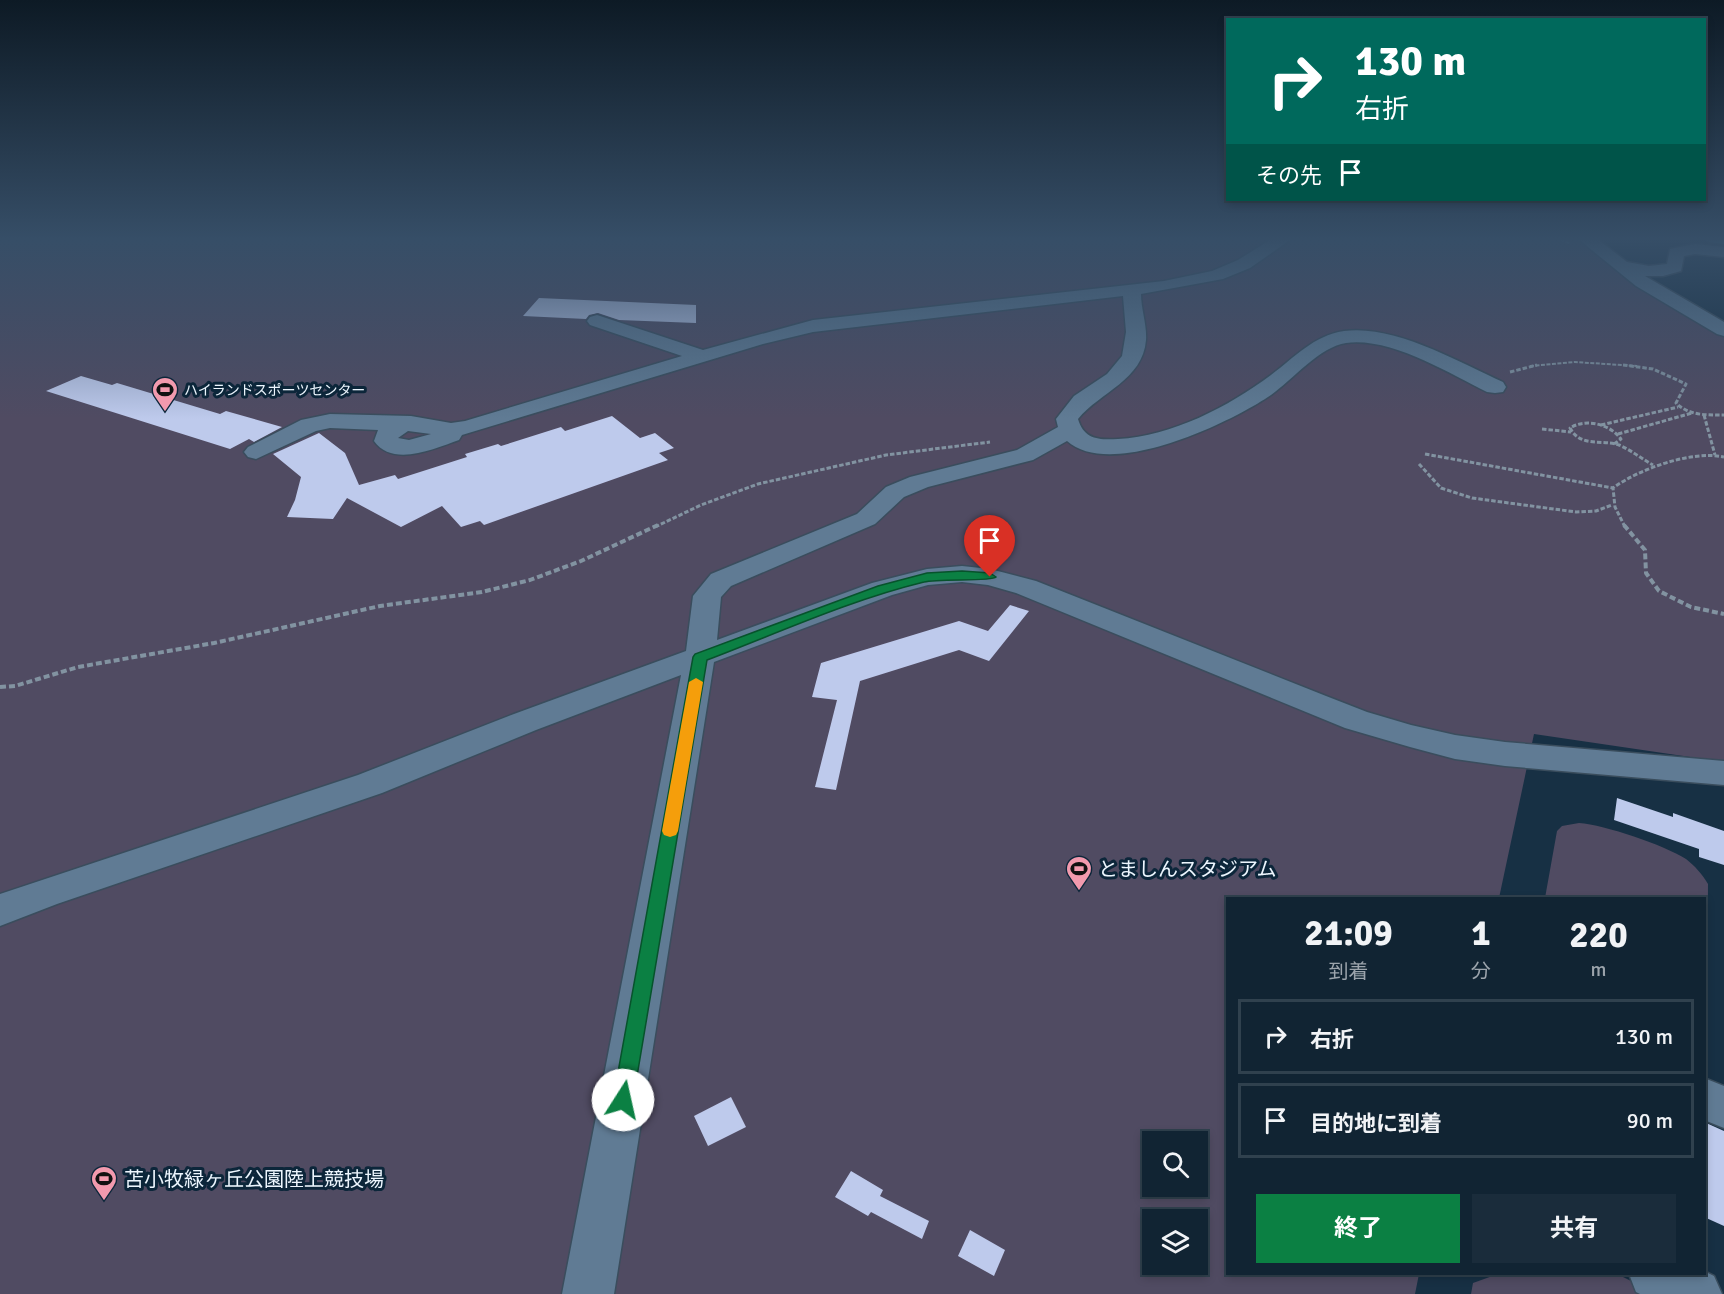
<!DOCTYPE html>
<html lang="ja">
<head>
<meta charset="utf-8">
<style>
  :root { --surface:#112433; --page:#1a2c3b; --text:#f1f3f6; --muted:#9ca4ac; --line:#30414e; --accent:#0b8043 }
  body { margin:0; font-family:Signika,"Noto Sans JP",sans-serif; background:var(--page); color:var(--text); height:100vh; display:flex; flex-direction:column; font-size:22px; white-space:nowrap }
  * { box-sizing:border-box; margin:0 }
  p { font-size:20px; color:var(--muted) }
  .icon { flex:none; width:33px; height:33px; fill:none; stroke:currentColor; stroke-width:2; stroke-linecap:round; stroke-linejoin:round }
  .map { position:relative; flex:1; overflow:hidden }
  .side { position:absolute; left:1226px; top:897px; width:480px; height:378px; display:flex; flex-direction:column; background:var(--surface); border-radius:0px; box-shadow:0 3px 9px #0003,0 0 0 2px var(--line) }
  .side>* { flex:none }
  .banner { position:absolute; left:1226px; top:18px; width:480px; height:183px; border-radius:0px; box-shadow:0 3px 9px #0003,0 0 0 2px var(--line); background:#00695c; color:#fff; overflow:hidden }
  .fabs { position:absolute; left:1142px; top:1131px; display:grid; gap:12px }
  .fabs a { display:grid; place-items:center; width:66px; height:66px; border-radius:0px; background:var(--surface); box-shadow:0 3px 9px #0003,0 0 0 2px var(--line); font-size:30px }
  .pin { position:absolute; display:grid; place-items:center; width:51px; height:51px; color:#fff; margin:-62px -26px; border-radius:50% 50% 50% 0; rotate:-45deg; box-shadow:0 0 6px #0007 }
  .pin .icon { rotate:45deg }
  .me { position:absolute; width:66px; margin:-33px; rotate:10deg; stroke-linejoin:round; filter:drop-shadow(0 0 4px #0008) }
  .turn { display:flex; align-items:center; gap:21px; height:126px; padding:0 30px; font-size:27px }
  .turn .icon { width:78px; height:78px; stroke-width:2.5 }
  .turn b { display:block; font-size:42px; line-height:51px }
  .then { display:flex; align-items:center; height:57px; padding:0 30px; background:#0003; gap:12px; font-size:22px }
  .eta { display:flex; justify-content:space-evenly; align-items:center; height:102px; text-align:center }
  .eta b { font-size:36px; font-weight:700; line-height:42px }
  .cta { display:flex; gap:12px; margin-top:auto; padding:12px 30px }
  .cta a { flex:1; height:69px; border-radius:0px; background:var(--accent); color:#fff; font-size:24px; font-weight:700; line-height:69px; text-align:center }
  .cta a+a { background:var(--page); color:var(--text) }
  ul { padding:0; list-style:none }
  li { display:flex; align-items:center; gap:18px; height:75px; margin:0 12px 9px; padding:0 18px; border:3px solid var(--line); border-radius:0px }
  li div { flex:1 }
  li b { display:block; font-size:22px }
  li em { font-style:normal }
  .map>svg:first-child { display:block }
  .green { fill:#504b62; fill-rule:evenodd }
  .building { fill:#becaec }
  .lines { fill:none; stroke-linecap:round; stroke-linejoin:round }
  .minor-casing { stroke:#3a4d5d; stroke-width:3 }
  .highway-casing { stroke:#3a4d5d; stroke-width:3 }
  .path-far2 { stroke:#8293a1; stroke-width:2; stroke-dasharray:4 1.5; stroke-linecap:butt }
  .path-far1 { stroke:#8293a1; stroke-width:3; stroke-dasharray:4.5 2; stroke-linecap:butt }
  .path { stroke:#8293a1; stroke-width:4; stroke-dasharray:6 3; stroke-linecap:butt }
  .minor { fill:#607b94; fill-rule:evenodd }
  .highway { fill:#3495b2; fill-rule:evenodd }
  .route { fill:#0b8043; stroke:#07532c; stroke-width:1.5 }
  .slow { fill:#f59e0b }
  .labels { text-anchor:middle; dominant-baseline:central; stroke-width:6; stroke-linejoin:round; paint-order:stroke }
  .far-poi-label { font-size:14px; fill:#edf6fe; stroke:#0c263a; text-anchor:start }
  .near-poi-label { font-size:20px; fill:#edf6fe; stroke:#0c263a; text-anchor:start }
</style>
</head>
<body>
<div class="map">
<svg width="1724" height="1294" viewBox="0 0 1724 1294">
  <rect width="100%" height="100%" fill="#173044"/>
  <g class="green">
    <path d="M 0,238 L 1578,238 L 1724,334 L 1724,762 L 1534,734 L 1499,898 L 1227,898 L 1227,1274 L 1419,1274 L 1415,1294 L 0,1294 ZM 1152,1142 L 1197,1142 L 1197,1186 L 1152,1186 ZM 1152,1220 L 1197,1220 L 1197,1264 L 1152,1264 Z"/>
    <path d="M 1579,823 C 1605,825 1664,845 1686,859 C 1695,866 1702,874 1708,884 L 1707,1040 L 1704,1051 L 1704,898 L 1545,898 L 1557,831 L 1562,826 Z"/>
    <polygon points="1498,1274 1617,1274 1657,1294 1471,1294 1473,1283"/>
  </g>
  <g class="building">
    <polygon points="539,298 696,305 696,323 619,320 598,313 589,315 586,319 523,316"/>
    <polygon points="81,376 112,385 117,383 220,414 226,411 282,427 254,442 249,439 230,449 46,391"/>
    <polygon points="612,416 640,438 655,433 674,448 659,453 668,460 484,525 480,521 461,527 442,506 401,527 347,498 333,519 287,517 295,500 301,477 273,454 319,433 345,453 359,485 395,475 398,479 467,457 465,454 498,444 501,446 561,427 565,431"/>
    <polygon points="1010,605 1029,611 989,661 959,650 860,681 836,790 815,787 837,700 812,697 821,663 959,621 988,631"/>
    <polygon points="1617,798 1673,817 1673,813 1724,831 1724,865 1699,857 1699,849 1614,820"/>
    <polygon points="731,1097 746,1127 708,1146 694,1116"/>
    <polygon points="1704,1122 1724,1131 1724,1226 1704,1217"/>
    <polygon points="851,1171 883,1190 880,1196 929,1221 922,1239 871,1212 868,1216 835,1197"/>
    <polygon points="970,1230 1005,1250 994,1276 958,1256"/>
  </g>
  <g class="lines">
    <defs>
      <g id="minor">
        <path d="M 1273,238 L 1293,238 L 1250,268 L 1223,279 L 1141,294 C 1141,309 1147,325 1146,340 C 1143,380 1100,392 1078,419 C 1084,440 1100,440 1118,439 C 1172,436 1228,407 1271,375 C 1295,357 1313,336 1344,331 C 1394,324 1459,362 1503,382 L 1506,387 L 1503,392 L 1495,393 L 1487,392 C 1448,373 1391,337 1346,343 C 1321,346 1292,380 1271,395 C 1230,423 1111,480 1067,441 L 1033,460 L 928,487 L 904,497 L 875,524 L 731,586 L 721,597 L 717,640 L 872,583 L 927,569 L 962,566 L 990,569 L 1036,581 L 1326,696 L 1367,712 L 1411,725 L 1455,735 L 1505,742 L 1724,761 L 1724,785 L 1505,766 L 1455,759 L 1410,747 L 1345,728 L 1016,593 L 988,585 L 962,582 L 928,585 L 892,595 L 714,662 L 614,1294 L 562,1294 L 681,675 L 536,730 L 382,793 L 57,904 L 0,926 L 0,894 L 358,775 L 514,714 L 686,651 L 693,596 L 711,574 L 857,514 L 886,487 L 910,477 L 1017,450 L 1058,427 L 1056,419 L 1074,396 L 1107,374 L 1122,356 L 1126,332 L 1123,296 L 813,332 L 763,344 L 462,435 L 459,440 C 436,448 393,468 374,441 L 378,430 L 330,428 L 316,431 L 256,459 L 248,457 L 244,452 L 248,447 L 301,420 L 330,414 L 411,416 L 451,423 L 465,421 L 682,356 L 590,325 L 587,321 L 590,317 L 597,315 L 703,350 L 813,320 L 1164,281 L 1212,271 L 1238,260 ZM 408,431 L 431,434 L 409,440 L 398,438 Z"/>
        <polygon points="1577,238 1596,238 1627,262 1649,266 1667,264 1670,249 1695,244 1724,247 1724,257 1695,254 1684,256 1681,271 1663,276 1645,276 1724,322 1724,336 1717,334 1636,286"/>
        <polygon points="1704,1078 1724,1086 1724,1128 1704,1120"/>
        <polygon points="1704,1271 1714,1276 1722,1294 1640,1294 1636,1292 1629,1274 1704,1274"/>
      </g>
      <polygon id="highway" points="1706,238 1724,238 1724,244 1709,242"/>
    </defs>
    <use href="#minor" class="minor-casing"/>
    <use href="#highway" class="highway-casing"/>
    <g class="path-far2">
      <polyline points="1555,238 1569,243"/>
      <polyline points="1530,366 1575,362 1637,366"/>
    </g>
    <g class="path-far1">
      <path d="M 1623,365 L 1653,369 L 1686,384 L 1676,403 C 1689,416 1707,415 1724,415"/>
      <polyline points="1510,372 1537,365"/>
      <polyline points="1704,415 1715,455"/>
      <polyline points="1601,425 1678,407"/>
      <polyline points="1542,429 1571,432"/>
      <polyline points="1618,434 1692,413"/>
      <path d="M 1614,444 L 1621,439 C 1610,424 1586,418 1570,428 C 1581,448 1601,439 1619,445 C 1631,450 1642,459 1653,465"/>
      <polyline points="1425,454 1613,488"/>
      <polyline points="1419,464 1441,488 1472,498 1576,512 1596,511 1612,505"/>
      <polyline points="655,527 701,505 758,484 886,455 990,442"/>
      <path d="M 1625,527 L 1615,507 L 1613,488 C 1639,469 1692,450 1724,457"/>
    </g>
    <g class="path">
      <polyline points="1624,525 1645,550 1646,573 1659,591 1691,607 1724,614"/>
      <polyline points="0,687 15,686 78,667 214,643 380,606 482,592 530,580 581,561 658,525"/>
    </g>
    <use href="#minor" class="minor"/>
    <use href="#highway" class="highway"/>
  </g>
  <linearGradient id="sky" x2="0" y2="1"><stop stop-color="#0d1a25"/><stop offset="0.57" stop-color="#364e67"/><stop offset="1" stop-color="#364e67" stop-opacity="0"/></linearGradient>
  <rect width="1724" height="419" fill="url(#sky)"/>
  <path class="route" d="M 962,571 L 990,573 L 996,577 C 991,582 938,578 924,582 C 850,600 778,633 707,660 L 633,1100 L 630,1106 L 623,1109 L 616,1106 L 613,1100 L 693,657 L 695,654 L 878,586 L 927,573 Z"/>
  <polygon class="slow" points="696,678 703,682 678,831 676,835 670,837 664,835 662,831 689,682"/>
  <defs>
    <symbol id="stadium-pin" viewBox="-11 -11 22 30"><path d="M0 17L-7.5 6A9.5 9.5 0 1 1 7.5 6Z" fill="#f29aae" stroke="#0c263a"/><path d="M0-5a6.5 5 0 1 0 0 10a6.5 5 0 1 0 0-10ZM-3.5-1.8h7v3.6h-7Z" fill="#111"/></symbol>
  </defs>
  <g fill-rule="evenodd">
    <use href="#stadium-pin" x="150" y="375" width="30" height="40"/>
    <use href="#stadium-pin" x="1064" y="854" width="30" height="40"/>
    <use href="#stadium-pin" x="89" y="1164" width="30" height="40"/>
  </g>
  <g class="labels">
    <g class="far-poi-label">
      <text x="184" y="390">ハイランドスポーツセンター</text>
    </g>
    <g class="near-poi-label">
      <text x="1098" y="869">とましんスタジアム</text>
      <text x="124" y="1179">苫小牧緑ヶ丘公園陸上競技場</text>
    </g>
  </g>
</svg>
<div class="fabs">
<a><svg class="icon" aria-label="search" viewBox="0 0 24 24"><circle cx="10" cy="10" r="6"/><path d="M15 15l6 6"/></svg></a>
<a><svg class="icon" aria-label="layers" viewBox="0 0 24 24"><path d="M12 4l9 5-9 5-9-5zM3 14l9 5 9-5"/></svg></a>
</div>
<div class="pin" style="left:990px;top:577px;background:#d93025"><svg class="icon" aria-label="arrive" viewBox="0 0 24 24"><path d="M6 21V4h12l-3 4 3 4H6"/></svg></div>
<svg class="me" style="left:623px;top:1100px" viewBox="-20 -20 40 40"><circle r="19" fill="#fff"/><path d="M0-13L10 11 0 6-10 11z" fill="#0b8043"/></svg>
<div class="banner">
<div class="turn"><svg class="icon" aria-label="right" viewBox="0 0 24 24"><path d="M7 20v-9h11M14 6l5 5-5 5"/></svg><div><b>130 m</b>右折</div></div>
<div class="then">その先<svg class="icon" aria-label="arrive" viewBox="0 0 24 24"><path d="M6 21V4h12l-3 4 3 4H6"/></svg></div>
</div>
<section class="side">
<div class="eta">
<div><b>21:09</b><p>到着</p></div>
<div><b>1</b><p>分</p></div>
<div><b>220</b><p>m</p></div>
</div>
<ul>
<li><svg class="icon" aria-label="right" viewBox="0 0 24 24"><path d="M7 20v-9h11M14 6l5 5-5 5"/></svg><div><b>右折</b></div><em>130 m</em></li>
<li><svg class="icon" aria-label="arrive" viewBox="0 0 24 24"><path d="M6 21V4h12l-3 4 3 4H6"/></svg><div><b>目的地に到着</b></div><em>90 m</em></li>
</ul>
<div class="cta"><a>終了</a><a>共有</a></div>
</section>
</div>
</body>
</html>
